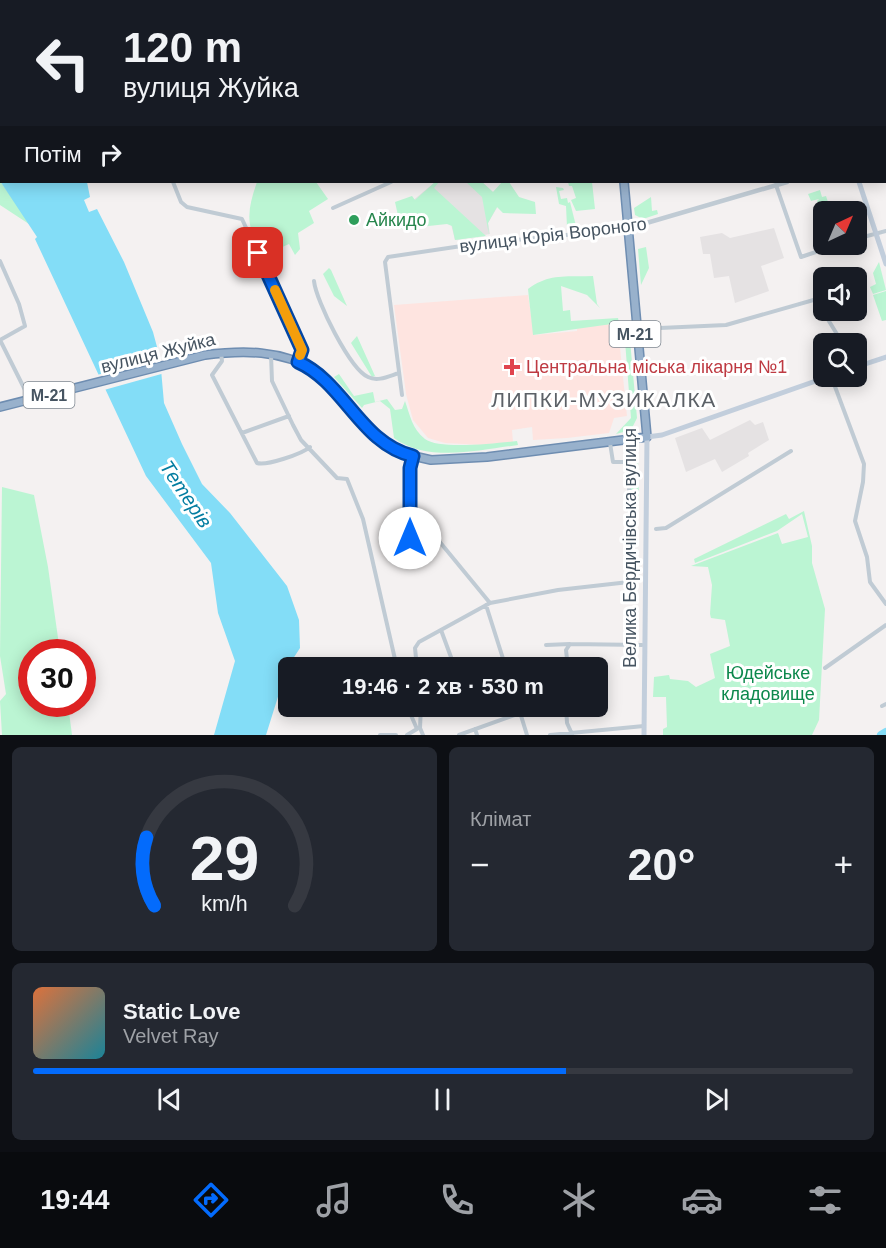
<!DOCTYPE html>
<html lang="uk">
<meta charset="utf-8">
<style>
body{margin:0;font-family:Helvetica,sans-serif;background:#242831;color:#f1f3f6;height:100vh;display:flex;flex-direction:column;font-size:22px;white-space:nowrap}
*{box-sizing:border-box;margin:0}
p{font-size:20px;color:#9ea1a6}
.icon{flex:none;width:33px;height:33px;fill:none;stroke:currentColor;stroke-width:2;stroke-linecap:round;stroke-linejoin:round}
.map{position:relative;height:735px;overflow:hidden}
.details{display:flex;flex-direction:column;gap:12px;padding:12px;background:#0d0f14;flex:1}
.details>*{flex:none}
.banner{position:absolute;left:0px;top:0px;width:886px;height:183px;box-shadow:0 3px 15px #0003;background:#171b24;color:#f1f3f6;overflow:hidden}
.needle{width:39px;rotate:44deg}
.buttons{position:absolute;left:813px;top:201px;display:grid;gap:12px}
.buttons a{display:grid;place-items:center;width:54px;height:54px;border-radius:9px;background:#171b24;box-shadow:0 3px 15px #0003;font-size:30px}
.speed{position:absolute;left:18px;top:639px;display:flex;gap:12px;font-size:30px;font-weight:700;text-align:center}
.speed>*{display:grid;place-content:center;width:78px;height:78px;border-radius:50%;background:#171b24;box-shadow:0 3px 15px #0003;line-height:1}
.speed .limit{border:9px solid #d22;background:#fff;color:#111}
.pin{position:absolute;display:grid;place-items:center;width:51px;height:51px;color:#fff;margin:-26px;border-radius:12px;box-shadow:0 3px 9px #0006}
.me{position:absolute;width:66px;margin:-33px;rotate:0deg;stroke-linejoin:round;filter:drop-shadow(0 0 4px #0008)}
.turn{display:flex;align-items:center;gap:21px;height:126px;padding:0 24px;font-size:27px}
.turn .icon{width:78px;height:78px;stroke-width:2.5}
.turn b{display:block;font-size:42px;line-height:51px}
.then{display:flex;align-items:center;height:57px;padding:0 24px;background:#0003;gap:12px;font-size:22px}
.big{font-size:45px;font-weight:800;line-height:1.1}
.details .card{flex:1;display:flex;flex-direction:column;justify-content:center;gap:9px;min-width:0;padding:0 21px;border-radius:9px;background:#242831}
.details .dial{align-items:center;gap:0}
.dial svg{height:156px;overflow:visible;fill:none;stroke:#363941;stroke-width:7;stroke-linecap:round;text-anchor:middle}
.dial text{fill:#f1f3f6;stroke:none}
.song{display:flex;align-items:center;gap:18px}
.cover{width:72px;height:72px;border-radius:9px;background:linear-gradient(135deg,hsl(20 70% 55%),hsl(190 70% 35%))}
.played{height:6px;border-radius:3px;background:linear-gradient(90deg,#036bfc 65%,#363941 65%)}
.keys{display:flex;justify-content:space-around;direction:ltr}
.heat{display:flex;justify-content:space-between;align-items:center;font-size:33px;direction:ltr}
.details .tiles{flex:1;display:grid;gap:12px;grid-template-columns:1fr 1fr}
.card:last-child{grid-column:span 2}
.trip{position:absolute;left:278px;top:657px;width:330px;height:60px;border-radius:9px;background:#171b24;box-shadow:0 3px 15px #0003;font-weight:800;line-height:60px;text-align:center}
.tabs{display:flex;height:96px;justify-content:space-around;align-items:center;background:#090b0e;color:#9ea1a6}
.tabs .icon{width:42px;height:42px}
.tabs .current{color:#036bfc}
.tabs b{font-size:27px;color:#f1f3f6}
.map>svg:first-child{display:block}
</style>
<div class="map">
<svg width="886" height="735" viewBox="0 0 886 735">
<rect width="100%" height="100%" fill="#f4f1f1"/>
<path fill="#e5e2e3" d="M435,182h47l11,10 11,-10 -6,24 -10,17 2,11 -35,6 -5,-20 -46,-12z
M774,228l10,30 -23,8 8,25 -34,12 -6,-27 -15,2 -4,-24h-7l-3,-17 22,-4 8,5z
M750,420l5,5 8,-3 6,18 -21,13 1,3 -27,16 -7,-13 -29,13 -11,-34 27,-10 8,12z"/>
<path fill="#fee4e0" d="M528,295l6,40 43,-4v-3l38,-6 3,6 9,88 -13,2 -5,15 -42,5 -34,2 -1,-13 -20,3 1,12 -31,3 -37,-2 -17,-5 -15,-18 -7,-26 -12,-89z"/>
<path fill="#bbf5d3" d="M0,181l32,45 -32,-21z
M257,182h59l12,17 -19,12 5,12 -16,10 2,16 -5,6 -6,-11 -11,5 -4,-5 -17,-2c-13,-20 -7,-40 0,-60z
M435,182h4l-5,6 52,48 -31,4 -3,-14 -5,-2 -46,5 -6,-27 17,-6 3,4z
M466,182h16l11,10 9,-10h7l10,15 16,5 1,12 -33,-1 -6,-6 -9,16 1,12 -7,-38z
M568,182h24l3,27 -19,2 -5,-11 5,-2 -4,-12h-3z
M556,187l7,1 1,2 -5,1 2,8 6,-1 1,5 2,-1 6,24 -9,1 -1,-21 -7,-2z
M820,190l2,7 4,-1 5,15 -7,1 -1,10 -6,-21 2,-2 -8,2 -3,-7z
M651,197l1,14 5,-1 1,4 -15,5 -8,-4 -1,-7z
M646,247l3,21 -8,17 -3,-36z
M879,262l7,28 -13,4 -3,-7 6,-3 -3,-11z
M329,268l2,2 16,36 -13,-10 -11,-22z
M593,276l4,28 3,4 -13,-13 -26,-9 2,25 7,-1 1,11 47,-3 1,5 -86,12 -5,-46c21,-16 39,-12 65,-13z
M886,291v29l-4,1 -9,-26z
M624,328l5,1 8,89 -6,12 -15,4 15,-16z
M357,336l18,40 -3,1 -21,-34z
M339,374l15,22 19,-4 2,10 12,-3 8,11 7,-1 3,-8c5,14 7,28 20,38 14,11 71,4 92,2l1,4c-39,5 -90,18 -124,-7l-4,-29 -10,-8 -16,4 -2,3 -28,-31z
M638,459l1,43h-8l-1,-33z
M2,487l32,8 14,72 12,85h-28v52h36l4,31h-70l-2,-34 6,-7 -6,-38z
M804,511l8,35v17l13,46 -6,111 -7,15h-149v-6l4,-2 -1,-30h-13l1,-20 15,-2 1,4 18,2 8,6 19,-9 -5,-24 20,-8 -5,-26 -14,-2 -1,-4 2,-29 -4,-18 -17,-1 87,-33 4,11 26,-7 -6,-23 -25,17 -82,32 -1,-4 92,-45 3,5z"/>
<path fill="#83ddf7" d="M0,0l47,1 -45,1v180h85l3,15 -6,3 5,12 8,-3 27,53 29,70 7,26 4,45 18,41 20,40 28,29 57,73 12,34 1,28 -13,20 -21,67h-52l21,-74 -17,-48 -7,-50 -65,-87 -111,-237 2,-2 -37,-56z"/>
<path fill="#f4f1f1" d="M163,357l2,16 -61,17 -7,-15z"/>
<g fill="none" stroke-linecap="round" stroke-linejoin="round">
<path stroke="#83ddf7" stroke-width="8" d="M881,735l5,-3"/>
<defs>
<path id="trunk" d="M605,0v2
M0,407l205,-52c39,-5 75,-5 110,15l64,68 30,17 22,5 56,-3 160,-20 -23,-255"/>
</defs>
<use href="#trunk" stroke="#6e8db1" stroke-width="10"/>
<path stroke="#c0cbd4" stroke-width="4" d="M337,0l1,2
M701,2l5,-2
M885,68h1
M173,182l8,20 6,5 55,12 60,130 -4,13
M776,185l25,72 39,-13
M333,208l58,-26
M856,239l30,-8
M0,261l19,43 6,22 -25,14 30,60
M314,281c2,20 36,88 54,96 10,5 21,-1 31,-4
M816,300l27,44
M638,329l88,-4 98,-28
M221,353l1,8 -10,14 45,88c9,3 45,-9 53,-16
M271,355l1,26 21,44 8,15 36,38 10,1 16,40 34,149
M831,376l33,88 -1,18 -8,39 12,36 3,25 16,22
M402,395l-17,-133 3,-5 87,-13 151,-15
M242,433l47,-17
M413,456l-3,12v70l13,-4 16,7 51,62
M656,529l10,-1 125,-77
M486,605l20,63
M441,630l14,38
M546,645l24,-1
M417,668l-2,-20 4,-6 71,-39 68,-13 71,-8v-120h-16l-3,-19
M568,668l-2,-18 4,-6 72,1
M825,668l61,-43
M407,706l10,23
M518,706l9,29
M566,706l1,17 5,11
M882,706l4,-2
M420,728l1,-22
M420,728l3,7
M475,729l2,6
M380,735h16
M407,735l10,-6
M459,735l61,-22
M550,735l94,-9"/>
<path stroke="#c0cbd4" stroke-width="4.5" d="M802,0l1,2
M626,229l161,-47"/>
<path stroke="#c2cedc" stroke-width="5" d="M885,150h1
M859,182l27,82
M856,367l30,-10
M644,735l3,-298 15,-2 168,-59"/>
<use href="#trunk" stroke="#98b1cc" stroke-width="7"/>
</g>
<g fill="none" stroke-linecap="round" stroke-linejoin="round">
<defs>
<path id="route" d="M258,253l44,97 -4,12c46,20 63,82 115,94l-3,12v70"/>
</defs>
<use href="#route" stroke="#0246a4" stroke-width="15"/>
<use href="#route" stroke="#036bfc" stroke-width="10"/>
<path stroke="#f59e0b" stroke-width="10" d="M275,290l27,60 -2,5"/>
</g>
<circle fill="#2e9e5b" stroke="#fff" stroke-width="2" cx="354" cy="220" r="6"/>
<path fill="#e0444e" stroke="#fff" stroke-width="2" d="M509 358h6v6h6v6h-6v6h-6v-6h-6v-6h6z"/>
<g text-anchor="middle" stroke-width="6" stroke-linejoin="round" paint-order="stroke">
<g fill="#fff" stroke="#7e8790" stroke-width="1.5">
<rect x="609.5" y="321" width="51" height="26" rx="4.5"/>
<rect x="23.5" y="382" width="51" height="26" rx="4.5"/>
</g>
<g font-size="16" font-weight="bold" fill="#465461">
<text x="635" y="340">М-21</text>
<text x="49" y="401">М-21</text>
</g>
<g font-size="18" fill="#27864d" stroke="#fff" text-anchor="start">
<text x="366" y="226">Айкидо</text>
</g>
<g font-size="18" fill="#465461" stroke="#fff">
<text transform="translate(553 235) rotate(-7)" y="6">вулиця Юрія Вороного</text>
<text transform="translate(158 353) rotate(-14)" y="6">вулиця Жуйка</text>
<text transform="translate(630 548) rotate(-90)" y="6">Велика Бердичівська вулиця</text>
</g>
<g font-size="18" fill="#be3a42" stroke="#fff" text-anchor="start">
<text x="526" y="373">Центральна міська лікарня №1</text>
</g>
<g font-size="18" fill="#0c884c" stroke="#fff">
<text x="768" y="679">Юдейське<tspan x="768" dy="21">кладовище</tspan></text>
</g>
<g font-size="20" font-style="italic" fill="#037da1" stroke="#fff">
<text transform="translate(186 494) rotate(56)" y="7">Тетерів</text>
</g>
<g font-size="21" letter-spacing="1.5" fill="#5c6167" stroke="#fff">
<text x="604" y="407">ЛИПКИ-МУЗИКАЛКА</text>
</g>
</g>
</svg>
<div class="buttons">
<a><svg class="needle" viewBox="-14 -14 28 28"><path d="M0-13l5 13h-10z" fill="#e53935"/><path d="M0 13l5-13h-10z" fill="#9ea1a6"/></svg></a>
<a><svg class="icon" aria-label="sound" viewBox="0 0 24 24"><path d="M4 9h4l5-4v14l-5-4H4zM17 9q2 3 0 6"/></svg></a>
<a><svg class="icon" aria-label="search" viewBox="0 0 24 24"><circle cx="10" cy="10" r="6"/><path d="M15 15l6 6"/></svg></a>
</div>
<div class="speed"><div class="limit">30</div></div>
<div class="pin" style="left:258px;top:253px;background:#d93025"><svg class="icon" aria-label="arrive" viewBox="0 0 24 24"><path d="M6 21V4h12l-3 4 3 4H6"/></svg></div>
<svg class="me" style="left:410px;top:538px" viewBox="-20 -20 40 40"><circle r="19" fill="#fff"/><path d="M0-13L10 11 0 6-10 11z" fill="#036bfc"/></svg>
<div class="trip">19:46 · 2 хв · 530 m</div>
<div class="banner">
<div class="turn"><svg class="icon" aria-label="left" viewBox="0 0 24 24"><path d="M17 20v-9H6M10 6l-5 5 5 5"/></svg><div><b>120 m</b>вулиця Жуйка</div></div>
<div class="then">Потім<svg class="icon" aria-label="right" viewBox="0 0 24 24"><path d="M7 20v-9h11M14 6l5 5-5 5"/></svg></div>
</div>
</div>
<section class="details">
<div class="tiles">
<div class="card dial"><svg viewBox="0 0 100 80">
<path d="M14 69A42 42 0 1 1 86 69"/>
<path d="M14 69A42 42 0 0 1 10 34" stroke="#036bfc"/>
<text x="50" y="56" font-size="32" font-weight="700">29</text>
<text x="50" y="72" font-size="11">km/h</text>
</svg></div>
<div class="card"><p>Клімат</p>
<div class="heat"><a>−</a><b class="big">20°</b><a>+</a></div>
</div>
<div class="card">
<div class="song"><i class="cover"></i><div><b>Static Love</b><p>Velvet Ray</p></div></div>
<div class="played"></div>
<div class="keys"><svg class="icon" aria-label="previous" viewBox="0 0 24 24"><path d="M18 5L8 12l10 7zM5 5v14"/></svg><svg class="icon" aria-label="pause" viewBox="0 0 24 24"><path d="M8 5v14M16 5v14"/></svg><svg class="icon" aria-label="next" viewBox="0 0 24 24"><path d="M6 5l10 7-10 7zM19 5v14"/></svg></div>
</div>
</div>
</section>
<nav class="tabs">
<b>19:44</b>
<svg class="icon current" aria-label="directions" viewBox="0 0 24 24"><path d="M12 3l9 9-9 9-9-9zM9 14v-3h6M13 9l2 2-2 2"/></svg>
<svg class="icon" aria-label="music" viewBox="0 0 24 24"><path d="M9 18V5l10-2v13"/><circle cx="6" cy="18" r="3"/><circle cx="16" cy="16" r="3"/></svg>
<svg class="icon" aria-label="phone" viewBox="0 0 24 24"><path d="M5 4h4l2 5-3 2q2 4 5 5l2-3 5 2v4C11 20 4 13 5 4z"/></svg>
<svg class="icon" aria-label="climate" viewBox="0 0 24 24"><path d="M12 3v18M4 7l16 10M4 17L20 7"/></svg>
<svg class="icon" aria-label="car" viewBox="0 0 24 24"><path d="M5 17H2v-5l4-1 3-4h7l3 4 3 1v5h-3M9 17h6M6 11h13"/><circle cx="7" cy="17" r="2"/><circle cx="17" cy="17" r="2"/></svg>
<svg class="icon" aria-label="filters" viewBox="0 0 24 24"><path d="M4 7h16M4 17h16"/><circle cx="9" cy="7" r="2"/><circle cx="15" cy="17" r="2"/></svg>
</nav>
